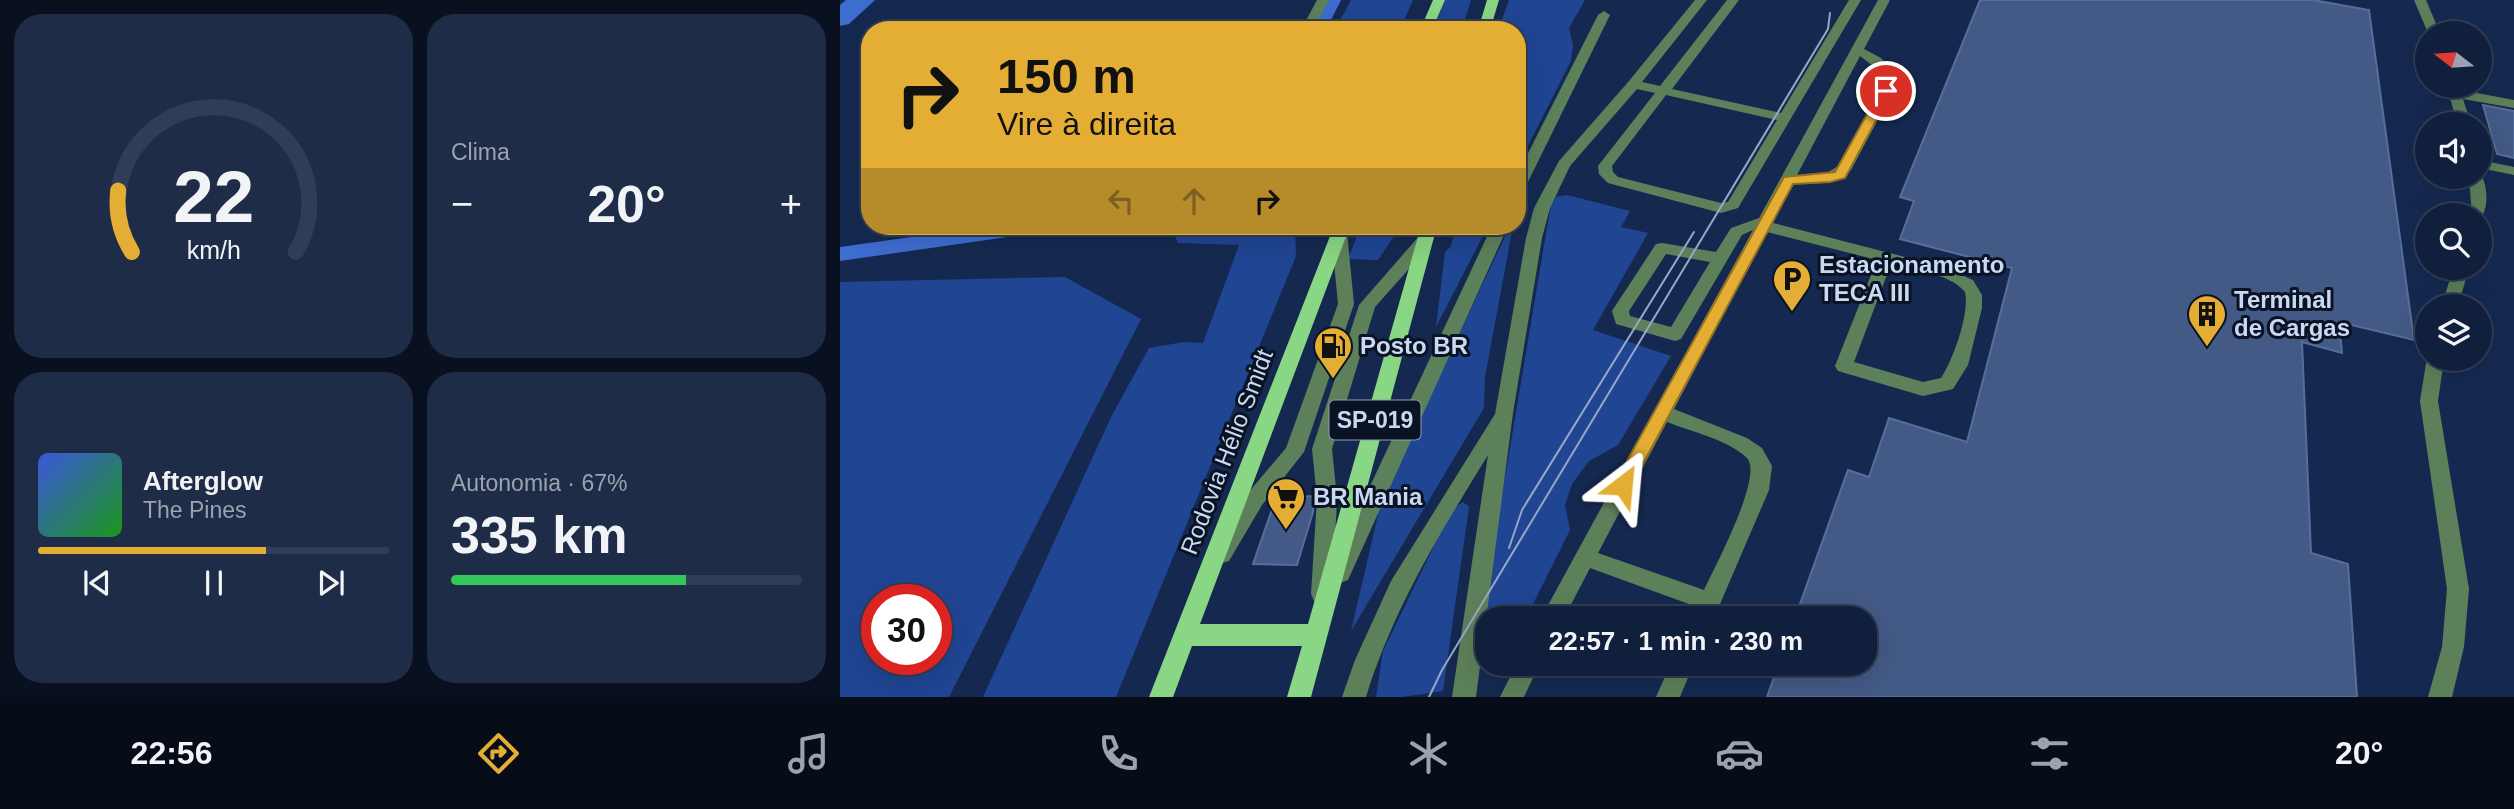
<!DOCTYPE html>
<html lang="pt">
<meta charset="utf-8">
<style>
body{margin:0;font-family:Arial,sans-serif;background:#1e2c47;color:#f1f3f6;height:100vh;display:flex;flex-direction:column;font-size:26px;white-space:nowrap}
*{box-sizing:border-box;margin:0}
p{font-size:23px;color:#9ca2af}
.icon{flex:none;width:38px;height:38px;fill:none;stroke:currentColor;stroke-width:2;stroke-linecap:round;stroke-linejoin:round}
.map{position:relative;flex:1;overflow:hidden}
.panel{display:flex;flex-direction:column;gap:14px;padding:14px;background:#091121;width:840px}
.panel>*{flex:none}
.banner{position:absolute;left:21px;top:21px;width:665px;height:214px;border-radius:28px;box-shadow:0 7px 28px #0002,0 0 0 2px #303d56;background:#e4ae35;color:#111;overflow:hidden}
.needle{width:46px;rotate:287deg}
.controls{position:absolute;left:1575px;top:21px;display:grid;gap:14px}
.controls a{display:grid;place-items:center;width:77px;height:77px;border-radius:50%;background:#101f3c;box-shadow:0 7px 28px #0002,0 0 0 2px #303d56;font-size:35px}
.speed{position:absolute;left:21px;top:584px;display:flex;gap:14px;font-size:35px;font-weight:700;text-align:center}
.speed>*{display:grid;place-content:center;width:91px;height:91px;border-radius:50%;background:#101f3c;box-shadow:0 7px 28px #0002,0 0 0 2px #303d56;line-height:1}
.speed .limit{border:10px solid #d22;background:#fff;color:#111}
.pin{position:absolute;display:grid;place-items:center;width:60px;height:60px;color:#fff;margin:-30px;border:4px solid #fff;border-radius:50%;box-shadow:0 2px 7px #0007}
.me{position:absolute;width:77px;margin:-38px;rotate:29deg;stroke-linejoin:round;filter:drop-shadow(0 0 5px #0008)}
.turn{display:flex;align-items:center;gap:24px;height:147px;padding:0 21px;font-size:32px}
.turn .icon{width:91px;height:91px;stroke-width:2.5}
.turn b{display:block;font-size:49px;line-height:60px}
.lanes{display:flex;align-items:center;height:66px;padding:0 21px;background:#0003;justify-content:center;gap:35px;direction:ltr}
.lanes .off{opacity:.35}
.big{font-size:52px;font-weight:600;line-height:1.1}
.panel .widget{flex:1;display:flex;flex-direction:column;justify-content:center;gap:10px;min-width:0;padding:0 24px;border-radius:28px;background:#1e2c47}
.panel .dial{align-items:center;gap:0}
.dial svg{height:182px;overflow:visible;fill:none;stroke:#303d56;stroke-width:7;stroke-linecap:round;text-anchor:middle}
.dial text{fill:#f1f3f6;stroke:none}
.song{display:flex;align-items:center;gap:21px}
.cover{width:84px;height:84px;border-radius:10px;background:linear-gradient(135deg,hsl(230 70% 55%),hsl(120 70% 35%))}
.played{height:7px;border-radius:4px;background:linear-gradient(90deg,#e4ae35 65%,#303d56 65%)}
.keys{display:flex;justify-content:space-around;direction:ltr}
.heat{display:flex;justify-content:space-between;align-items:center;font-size:38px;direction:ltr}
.charge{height:10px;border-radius:5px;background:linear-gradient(90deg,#34c759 67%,#303d56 0)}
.panel .tiles{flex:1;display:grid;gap:14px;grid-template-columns:repeat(2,1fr)}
.trip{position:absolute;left:635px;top:606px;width:402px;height:70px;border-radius:28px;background:#101f3c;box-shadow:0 7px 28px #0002,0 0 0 2px #303d56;font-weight:600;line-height:70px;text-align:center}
.dock{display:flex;height:112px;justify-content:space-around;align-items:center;background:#060c18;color:#9ca2af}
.dock .icon{width:49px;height:49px}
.dock .current{color:#e4ae35}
.dock b{font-size:32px;color:#f1f3f6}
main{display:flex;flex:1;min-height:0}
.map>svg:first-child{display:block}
</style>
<main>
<section class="panel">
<div class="tiles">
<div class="widget dial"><svg viewBox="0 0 100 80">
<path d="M14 69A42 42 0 1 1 86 69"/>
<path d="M14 69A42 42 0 0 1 8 42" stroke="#e4ae35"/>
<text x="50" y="56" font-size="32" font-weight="700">22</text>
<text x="50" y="72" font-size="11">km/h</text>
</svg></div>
<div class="widget"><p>Clima</p>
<div class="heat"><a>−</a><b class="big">20°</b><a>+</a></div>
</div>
<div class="widget">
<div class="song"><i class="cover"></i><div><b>Afterglow</b><p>The Pines</p></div></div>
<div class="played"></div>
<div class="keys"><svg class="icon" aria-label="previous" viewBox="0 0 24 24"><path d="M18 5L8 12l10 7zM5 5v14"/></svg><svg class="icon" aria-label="pause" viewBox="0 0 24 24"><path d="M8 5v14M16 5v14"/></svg><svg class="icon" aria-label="next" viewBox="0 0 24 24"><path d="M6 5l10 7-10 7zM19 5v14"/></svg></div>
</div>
<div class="widget"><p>Autonomia · 67%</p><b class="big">335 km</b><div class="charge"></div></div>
</div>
</section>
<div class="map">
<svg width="1674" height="697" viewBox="0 0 1674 697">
<rect width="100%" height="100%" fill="#152950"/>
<path fill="#204593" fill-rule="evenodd" d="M511,0h62l-13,30h-65z
M605,0h26l-9,30h-29z
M669,0h76l-16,28 4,17 -2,16 -54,106v-137h-19z
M727,195l63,16 -9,16 27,6 -55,97 78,26 -53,89 -29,16 -17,23 -7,21 5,25 -44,88h-38v45h14l-3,8h-16l-9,-9 77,-458 5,-7z
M331,226l124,1 1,29 -180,441h-133l129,-282 37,-67 35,-6 19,1 36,-98 -61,-2z
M521,226h40l-23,34 -30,-1z
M616,226h32l-52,101 9,-75 6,-6z
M670,226h3l-28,151 -1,31 -133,223 31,-133z
M225,277l76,42 -192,378h-109v-415zM37,600h59v60h-59z
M623,502l6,5 -26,184 -41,6h-26l7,-46 69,-142z"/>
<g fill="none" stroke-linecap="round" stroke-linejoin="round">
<path fill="#3e6dd0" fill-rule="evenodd" d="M485,0h16l-15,30h-16z
M150,226h55l-3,5 -7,2 -195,28v-14z"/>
<path fill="#3e6dd0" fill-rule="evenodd" d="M6,0h29l-26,24 -9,2v-21z"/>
</g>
<path fill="#435a86" stroke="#576e9b" stroke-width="2" d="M1140,0h333l56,10 45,330 -75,-18 3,31 -40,-11 9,211 37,11 9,133h-590l12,-34h87v-45h-71l53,-148 21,7 20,-59 78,24 45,-174 -112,-29 14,-38 -14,-4z
M1643,105l31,6v47l-17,-4z
M474,496l-1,16 -16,53 -44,-1 23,-66z"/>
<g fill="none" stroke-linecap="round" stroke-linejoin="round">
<path fill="#5c8059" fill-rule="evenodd" d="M477,0h12l-16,30h-12z
M855,0h12l-65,82 18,4 67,-86h12l-67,89 109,24 68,-113h12l-123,208 -17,5 -113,-30 -9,-9 -1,-8 57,-73 -18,-4 -67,77 -20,42 -8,30 -29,175 -37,284h-24l36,-242c-48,78 -95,154 -122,242h-24l13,-37 36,-79 104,-167 31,-176 8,-30 25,-47 70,-80zM826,95l111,25 -49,82 -7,1 -103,-26 -5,-5 -1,-6z
M1038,0h12l-26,49 17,9 9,11 3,22 -42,79c-16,15 -38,14 -59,14l-19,39 167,43 33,14 9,15v13l-14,57 -15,24 -30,7 -85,-25 -3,-5 42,-106 -110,-28 -93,177 73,29 15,10 10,18 -3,24 -55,128h-22l5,-11 -107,-39 -26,50h-23l212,-388 -11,5 -61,104 -6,2 -59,-17 -4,-13 44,-67 6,-1 54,9 15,-24 28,-10zM1020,56l17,13 2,22 -39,74 -15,9 -28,1zM826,254l44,8 -39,65 -41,-11 -1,-5zM1051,264c23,6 58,9 74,28 5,21 -12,68 -24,86l-18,4 -69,-20zM827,422c25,10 60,17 80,36 17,18 -33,110 -43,132l-106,-37z
M1574,0h12l14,33h-12z
M764,11l6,4 -86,175 -7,5v-20l81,-160z
M1607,86h12l2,4 53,10v8l-51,-9 8,25h-14z
M1640,160l34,7v8l-34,-7z
M1640,173c8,11 9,36 0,46v-4h-12l3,-11 -2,-27h11z
M652,226h16l-160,354 -8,3 -7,-3 -3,21 -8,3 -8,-3 -3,-7 6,-96 -5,-49 47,-144 61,-70h12l2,4 -2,4 -57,64 -43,142 5,49 -3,65z
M499,227l8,5 7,72 -50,148 -42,53 -33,56 -7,2 -7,-2 -3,-7 36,-61 38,-45 52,-144 -7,-72z
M1613,268h16l-11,38h-16z
M1587,357l17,2 -6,42 31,188 -5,58 -12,50h-24l14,-50 5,-58 -27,-188z
M677,663h23l-16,34h-24z
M831,663h23l-14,34h-24z"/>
<path fill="#89d684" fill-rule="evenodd" d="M593,0h12l-13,30h-12z
M647,0h12l-9,30h-12z
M494,226h16l-150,398h108l113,-398h16l-126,471h-24l15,-51h-110l-19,51h-24z"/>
<path stroke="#97a7c4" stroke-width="2" d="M669,548l13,-38 172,-278
M589,697l13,-27 386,-641 2,-16"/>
</g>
<path fill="#e4ae35" stroke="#947122" stroke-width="2" d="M1046,87l6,4 -47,87 -15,4 -37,2 -164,306 -6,2 -6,-2 -3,-5 3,-6 167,-302 51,-5 45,-81z"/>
<defs>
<symbol id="parking-pin" viewBox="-11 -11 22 30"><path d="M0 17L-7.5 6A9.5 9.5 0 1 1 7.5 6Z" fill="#e4ae35" stroke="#0a1324"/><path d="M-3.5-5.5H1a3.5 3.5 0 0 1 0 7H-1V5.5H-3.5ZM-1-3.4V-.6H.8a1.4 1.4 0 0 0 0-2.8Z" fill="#111"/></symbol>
<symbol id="building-pin" viewBox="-11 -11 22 30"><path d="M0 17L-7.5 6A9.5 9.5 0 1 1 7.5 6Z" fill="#e4ae35" stroke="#0a1324"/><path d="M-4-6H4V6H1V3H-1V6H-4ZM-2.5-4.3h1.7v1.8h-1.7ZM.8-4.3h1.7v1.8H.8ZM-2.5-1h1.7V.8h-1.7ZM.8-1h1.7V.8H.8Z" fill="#111"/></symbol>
<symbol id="fuel-pin" viewBox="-11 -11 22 30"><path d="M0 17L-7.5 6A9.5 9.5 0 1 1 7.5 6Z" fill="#e4ae35" stroke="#0a1324"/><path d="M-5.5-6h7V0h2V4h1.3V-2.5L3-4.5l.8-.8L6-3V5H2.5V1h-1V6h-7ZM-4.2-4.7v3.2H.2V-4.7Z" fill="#111"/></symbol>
<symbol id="supermarket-pin" viewBox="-11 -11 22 30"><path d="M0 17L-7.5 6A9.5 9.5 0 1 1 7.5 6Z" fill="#e4ae35" stroke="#0a1324"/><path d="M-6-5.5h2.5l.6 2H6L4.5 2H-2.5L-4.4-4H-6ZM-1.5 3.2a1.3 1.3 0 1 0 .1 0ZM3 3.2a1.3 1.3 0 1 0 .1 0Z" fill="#111"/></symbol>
</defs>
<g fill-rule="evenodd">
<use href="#parking-pin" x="930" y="257" width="44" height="60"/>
<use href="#building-pin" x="1345" y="292" width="44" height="60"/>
<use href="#fuel-pin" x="471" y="324" width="44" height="60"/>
<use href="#supermarket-pin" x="424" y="475" width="44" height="60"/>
</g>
<g text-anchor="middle" stroke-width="6" stroke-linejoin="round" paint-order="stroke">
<rect fill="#0a1324" stroke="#909db4" stroke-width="2" x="489.5" y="400.5" width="91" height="39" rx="5"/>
<g font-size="23" font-weight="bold" fill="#cad8f1">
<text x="535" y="428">SP-019</text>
</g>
<g font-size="24" font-weight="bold" fill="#cad8f1" stroke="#0a1324" text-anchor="start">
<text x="979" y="273">Estacionamento<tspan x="979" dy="28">TECA III</tspan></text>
<text x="1394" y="308">Terminal<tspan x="1394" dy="28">de Cargas</tspan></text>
<text x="520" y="354">Posto BR</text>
<text x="473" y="505">BR Mania</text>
</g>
<g font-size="24" fill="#cad8f1" stroke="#0a1324">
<text transform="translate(387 452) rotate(-69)" y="8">Rodovia Hélio Smidt</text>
</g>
</g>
</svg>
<div class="controls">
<a><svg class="needle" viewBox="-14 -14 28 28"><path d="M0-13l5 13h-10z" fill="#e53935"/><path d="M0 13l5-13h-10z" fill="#9ca2af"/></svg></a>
<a><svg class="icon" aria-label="sound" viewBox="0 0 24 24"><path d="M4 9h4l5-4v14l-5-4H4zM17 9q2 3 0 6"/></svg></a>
<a><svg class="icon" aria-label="search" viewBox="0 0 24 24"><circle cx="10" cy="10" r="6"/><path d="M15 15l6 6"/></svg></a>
<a><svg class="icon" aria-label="layers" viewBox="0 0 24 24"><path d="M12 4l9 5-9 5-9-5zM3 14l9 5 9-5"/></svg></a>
</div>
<div class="speed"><div class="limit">30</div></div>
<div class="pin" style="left:1046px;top:91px;background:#d93025"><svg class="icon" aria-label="arrive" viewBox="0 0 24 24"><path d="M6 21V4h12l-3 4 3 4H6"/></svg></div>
<svg class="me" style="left:783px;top:485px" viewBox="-20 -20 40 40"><path d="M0-17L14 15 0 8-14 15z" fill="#e4ae35" stroke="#fff" stroke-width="4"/></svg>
<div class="trip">22:57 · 1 min · 230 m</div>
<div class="banner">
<div class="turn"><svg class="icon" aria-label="right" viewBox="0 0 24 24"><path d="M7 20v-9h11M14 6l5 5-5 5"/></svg><div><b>150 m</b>Vire à direita</div></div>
<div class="lanes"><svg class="icon off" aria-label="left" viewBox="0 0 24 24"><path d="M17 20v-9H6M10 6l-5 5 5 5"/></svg><svg class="icon off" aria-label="ahead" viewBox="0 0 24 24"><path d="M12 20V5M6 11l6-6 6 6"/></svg><svg class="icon" aria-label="right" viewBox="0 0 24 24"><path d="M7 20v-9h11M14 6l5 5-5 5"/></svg></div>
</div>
</div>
</main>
<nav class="dock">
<b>22:56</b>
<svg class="icon current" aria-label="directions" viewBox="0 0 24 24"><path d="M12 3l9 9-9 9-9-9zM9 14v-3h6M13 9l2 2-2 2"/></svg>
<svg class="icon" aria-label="music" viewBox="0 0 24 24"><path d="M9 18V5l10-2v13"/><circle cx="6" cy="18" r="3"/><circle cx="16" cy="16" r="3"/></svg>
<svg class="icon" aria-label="phone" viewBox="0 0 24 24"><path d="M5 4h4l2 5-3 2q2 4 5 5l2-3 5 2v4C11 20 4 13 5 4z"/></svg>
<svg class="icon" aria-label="climate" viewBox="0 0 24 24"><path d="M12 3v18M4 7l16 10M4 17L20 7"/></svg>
<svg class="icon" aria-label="car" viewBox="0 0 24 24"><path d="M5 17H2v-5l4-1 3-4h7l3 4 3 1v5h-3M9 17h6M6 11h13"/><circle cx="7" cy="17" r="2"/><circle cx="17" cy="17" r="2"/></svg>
<svg class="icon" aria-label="filters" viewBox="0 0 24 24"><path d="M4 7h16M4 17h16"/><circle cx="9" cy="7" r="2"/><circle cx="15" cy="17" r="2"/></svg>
<b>20°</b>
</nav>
